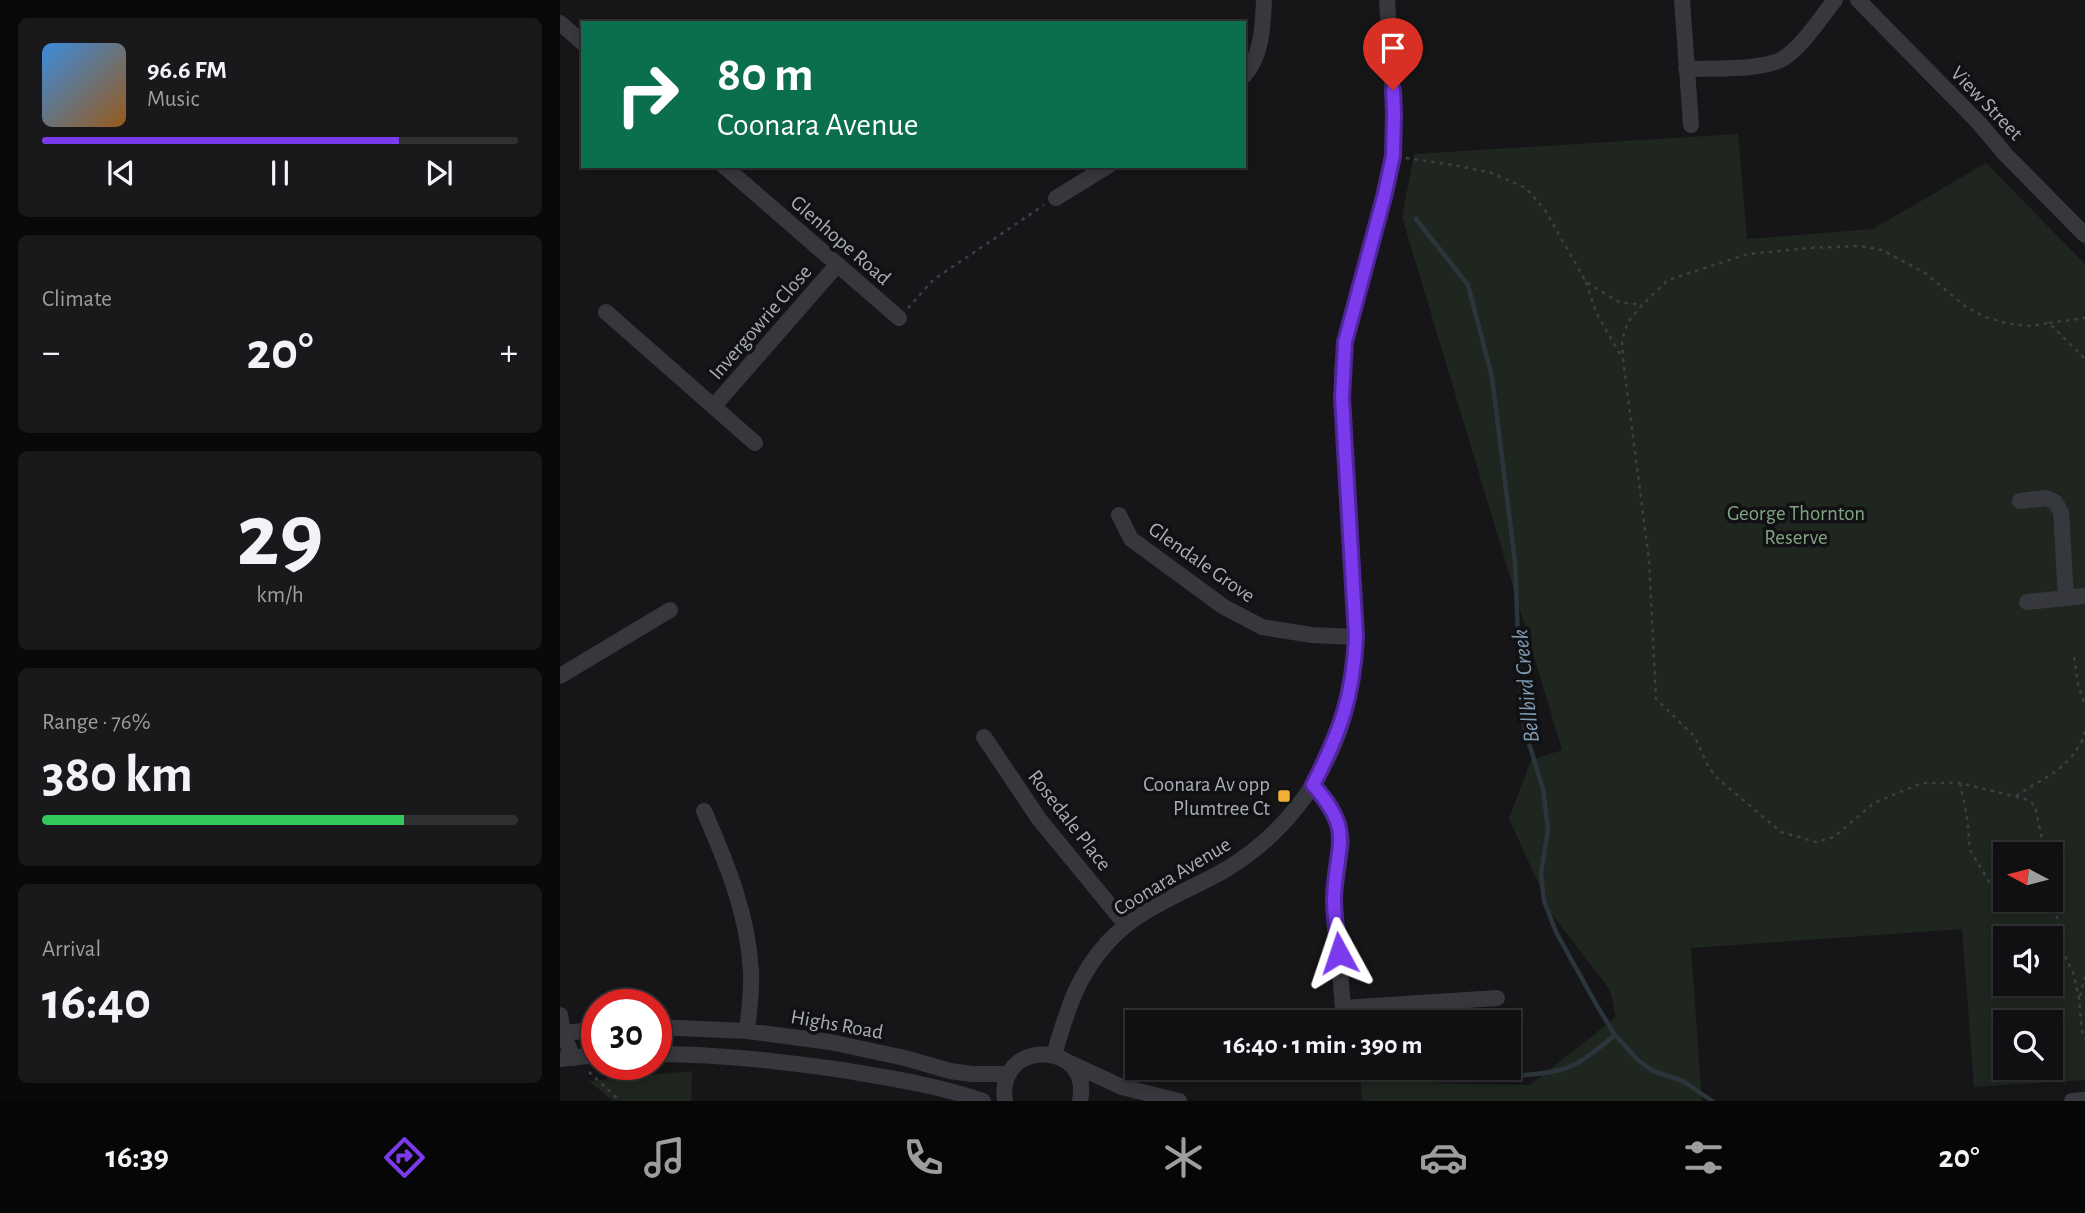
<!DOCTYPE html>
<meta charset="utf-8">
<style>
body{margin:0;font-family:"Alegreya Sans",sans-serif;background:#19191b;color:#f1f3f6;height:100vh;display:flex;flex-direction:column;font-size:26px;white-space:nowrap}
*{box-sizing:border-box;margin:0}
p{font-size:23px;color:#9c9d9f}
.icon{flex:none;width:38px;height:38px;fill:none;stroke:currentColor;stroke-width:2;stroke-linecap:round;stroke-linejoin:round}
.map{position:relative;flex:1;overflow:hidden}
.sheet{display:flex;flex-direction:column;gap:18px;padding:18px;background:#09090a;width:560px}
.sheet>*{flex:none}
.hud{position:absolute;left:21px;top:21px;width:665px;height:147px;border-radius:0px;box-shadow:0 4px 10px #0003,0 0 0 2px #303032;background:#0b6e4f;color:#fff;overflow:hidden}
.needle{width:46px;rotate:277deg}
.fabs{position:absolute;left:1433px;top:842px;display:grid;gap:14px}
.fabs a{display:grid;place-items:center;width:70px;height:70px;border-radius:0px;background:#101012;box-shadow:0 4px 10px #0003,0 0 0 2px #303032;font-size:35px}
.speed{position:absolute;left:21px;top:989px;display:flex;gap:14px;font-size:35px;font-weight:700;text-align:center}
.speed>*{display:grid;place-content:center;width:91px;height:91px;border-radius:50%;background:#101012;box-shadow:0 4px 10px #0003,0 0 0 2px #303032;line-height:1}
.speed .limit{border:10px solid #d22;background:#fff;color:#111}
.pin{position:absolute;display:grid;place-items:center;width:60px;height:60px;color:#fff;margin:-72px -30px;border-radius:50% 50% 50% 0;rotate:-45deg;box-shadow:0 0 7px #0007}
.pin .icon{rotate:45deg}
.me{position:absolute;width:77px;margin:-38px;rotate:355deg;stroke-linejoin:round;filter:drop-shadow(0 0 5px #0008)}
.turn{display:flex;align-items:center;gap:24px;height:147px;padding:0 21px;font-size:32px}
.turn .icon{width:91px;height:91px;stroke-width:2.5}
.turn b{display:block;font-size:49px;line-height:60px}
.big{font-size:52px;font-weight:700;line-height:1.1}
.sheet .card{flex:1;display:flex;flex-direction:column;justify-content:center;gap:10px;min-width:0;padding:0 24px;border-radius:10px;background:#19191b}
.sheet .dial{align-items:center;gap:0}
.dial b{font-size:91px;line-height:1}
.song{display:flex;align-items:center;gap:21px}
.cover{width:84px;height:84px;border-radius:10px;background:linear-gradient(135deg,hsl(210 70% 55%),hsl(30 70% 35%))}
.played{height:7px;border-radius:4px;background:linear-gradient(90deg,#7c3aed 75%,#303032 75%)}
.keys{display:flex;justify-content:space-around;direction:ltr}
.heat{display:flex;justify-content:space-between;align-items:center;font-size:38px;direction:ltr}
.charge{height:10px;border-radius:5px;background:linear-gradient(90deg,#34c759 76%,#303032 0)}
.trip{position:absolute;left:565px;top:1010px;width:396px;height:70px;border-radius:0px;background:#101012;box-shadow:0 4px 10px #0003,0 0 0 2px #303032;font-weight:700;line-height:70px;text-align:center}
.tab-bar{display:flex;height:112px;justify-content:space-around;align-items:center;background:#060607;color:#9c9d9f}
.tab-bar .icon{width:49px;height:49px}
.tab-bar .selected{color:#7c3aed}
.tab-bar b{font-size:32px;color:#f1f3f6}
main{display:flex;flex:1;min-height:0}
.map>svg:first-child{display:block}
</style>
<main>
<section class="sheet">
<div class="card">
<div class="song"><i class="cover"></i><div><b>96.6 FM</b><p>Music</p></div></div>
<div class="played"></div>
<div class="keys"><svg class="icon" aria-label="previous" viewBox="0 0 24 24"><path d="M18 5L8 12l10 7zM5 5v14"/></svg><svg class="icon" aria-label="pause" viewBox="0 0 24 24"><path d="M8 5v14M16 5v14"/></svg><svg class="icon" aria-label="next" viewBox="0 0 24 24"><path d="M6 5l10 7-10 7zM19 5v14"/></svg></div>
</div>
<div class="card"><p>Climate</p>
<div class="heat"><a>−</a><b class="big">20°</b><a>+</a></div>
</div>
<div class="card dial"><b>29</b><p>km/h</p></div>
<div class="card"><p>Range · 76%</p><b class="big">380 km</b><div class="charge"></div></div>
<div class="card"><p>Arrival</p><b class="big">16:40</b></div>
</section>
<div class="map">
<svg width="1525" height="1101" viewBox="0 0 1525 1101">
<rect width="100%" height="100%" fill="#161618"/>
<path fill="#1e261f" fill-rule="evenodd" d="M1178,134l9,105 126,-10 113,-66 99,101v816l-111,7 -12,-158 -271,19 11,153h-340l-2,-33h34l42,15 94,2 86,-68 -6,-27 -62,-81 -8,-22 -31,-68 22,-59 31,-10 -160,-533 12,-63zM1446,854h45v46h-45zM1446,938h45v46h-45zM1446,1022h45v46h-45z
M132,1071l-1,30h-78l-24,-20z"/>
<g fill="none" stroke-linecap="round" stroke-linejoin="round">
<path stroke="#2c353c" stroke-width="4.5" d="M856,219l52,66 24,92 23,185 4,102 6,66 18,59 5,40 -7,45 3,27 12,31 40,72 19,31 23,25 15,11 30,10 29,20
M842,1068c46,6 112,13 158,2 20,-5 39,-22 55,-35"/>
<path stroke="#3d3f44" stroke-width="2.5" stroke-dasharray="3.5 5" stroke-linecap="butt" d="M846,158l48,7 38,8 34,15 19,22 41,72 33,20 23,3
M1026,282l10,30 26,46
M348,308l25,-28 111,-75
M1489,323l36,-5
M1514,657l4,27 7,22
M1525,731l-3,10 3,1
M1400,783l7,34 3,33 21,35 18,23 48,3
M1456,796c29,-20 47,-22 66,-55
M1485,854l-10,-48 -6,-6 -69,-17h-38l-48,20 -40,34 -18,5 -35,-10 -64,-54 -9,-12 -13,-29 -39,-38 -7,-139 -26,-201 -1,-19 6,-18 14,-17 26,-25 80,-26 62,-6 50,-2 22,4 43,23 41,34 19,10 25,7 21,2 18,-3 36,36
M1491,882l6,29v28l17,36 5,24 3,32 3,8
M1520,996l5,-19
M29,1072l31,29"/>
<path stroke="#37383d" stroke-width="16" d="M1122,0l9,125
M1298,0l121,123 26,31 80,81
M0,23l23,20
M1126,69c25,-1 78,2 98,-11 19,-12 37,-41 51,-58
M684,76c18,-20 19,-51 20,-76
M164,166l175,152
M496,198l52,-32
M46,312l149,131
M154,406l123,-141
M1460,501l26,-3 9,4 6,10 5,86 -39,4
M559,515l12,24 93,68 38,20 50,8 44,2
M1506,598l19,-2
M0,676l110,-66
M424,737l55,82 87,106
M753,785l15,17 11,23 3,16 -8,58 9,109 -1,14
M144,811c23,53 44,103 47,161 1,19 -2,40 -4,59
M783,1008l154,-10
M0,1015l3,18 10,25
M96,1027l91,4 83,11 75,16 45,13 22,3h37
M0,1033l37,-3
M96,1054c63,0 124,7 186,16 48,8 95,15 141,31
M494,1055c13,-44 22,-78 54,-113 32,-35 77,-49 117,-72 56,-33 99,-88 118,-150 16,-53 12,-104 9,-158 -4,-63 -10,-126 -10,-190l3,-30 39,-145 9,-41 1,-43 -7,-113
M0,1059l37,-4
M510,1063l52,24 57,14
M445,1101c-10,-63 88,-61 75,0
M1512,1101l13,-1"/>
</g>
<g fill="none" stroke-linecap="round" stroke-linejoin="round">
<defs>
<path id="route" d="M779,953c-2,-18 -5,-37 -5,-55 2,-54 21,-66 -21,-113 27,-53 40,-87 43,-148l-14,-239 3,-56 39,-145 9,-41 1,-43 -1,-23"/>
</defs>
<use href="#route" stroke="#51269a" stroke-width="18"/>
<use href="#route" stroke="#7c3aed" stroke-width="12"/>
</g>
<rect fill="#f2b134" stroke="#111113" stroke-width="2.5" x="717" y="789" width="14" height="14" rx="3.5"/>
<g text-anchor="middle" stroke-width="7" stroke-linejoin="round" paint-order="stroke">
<g font-size="21" fill="#a8adb8" stroke="#111113">
<text transform="translate(1427 103) rotate(46)" y="7">View Street</text>
<text transform="translate(281 240) rotate(41)" y="7">Glenhope Road</text>
<text transform="translate(200 322) rotate(-49)" y="7">Invergowrie Close</text>
<text transform="translate(642 562) rotate(35)" y="7">Glendale Grove</text>
<text transform="translate(510 820) rotate(52)" y="7">Rosedale Place</text>
<text transform="translate(612 876) rotate(-31)" y="7">Coonara Avenue</text>
<text transform="translate(277 1024) rotate(10)" y="7">Highs Road</text>
</g>
<g font-size="21" fill="#7fa381" stroke="#111113">
<text x="1236" y="520">George Thornton<tspan x="1236" dy="24">Reserve</tspan></text>
</g>
<g font-size="21" fill="#a8adb8" stroke="#111113" text-anchor="end">
<text x="710" y="791">Coonara Av opp<tspan x="710" dy="24">Plumtree Ct</tspan></text>
</g>
<g font-size="23" font-style="italic" fill="#7f9bb3" stroke="#111113">
<text transform="translate(965 686) rotate(-96)" y="8">Bellbird Creek</text>
</g>
</g>
</svg>
<div class="fabs">
<a><svg class="needle" viewBox="-14 -14 28 28"><path d="M0-13l5 13h-10z" fill="#e53935"/><path d="M0 13l5-13h-10z" fill="#9c9d9f"/></svg></a>
<a><svg class="icon" aria-label="sound" viewBox="0 0 24 24"><path d="M4 9h4l5-4v14l-5-4H4zM17 9q2 3 0 6"/></svg></a>
<a><svg class="icon" aria-label="search" viewBox="0 0 24 24"><circle cx="10" cy="10" r="6"/><path d="M15 15l6 6"/></svg></a>
</div>
<div class="speed"><div class="limit">30</div></div>
<div class="pin" style="left:833px;top:90px;background:#d93025"><svg class="icon" aria-label="arrive" viewBox="0 0 24 24"><path d="M6 21V4h12l-3 4 3 4H6"/></svg></div>
<svg class="me" style="left:779px;top:953px" viewBox="-20 -20 40 40"><path d="M0-17L14 15 0 8-14 15z" fill="#7c3aed" stroke="#fff" stroke-width="4"/></svg>
<div class="trip">16:40 · 1 min · 390 m</div>
<div class="hud">
<div class="turn"><svg class="icon" aria-label="right" viewBox="0 0 24 24"><path d="M7 20v-9h11M14 6l5 5-5 5"/></svg><div><b>80 m</b>Coonara Avenue</div></div>
</div>
</div>
</main>
<nav class="tab-bar">
<b>16:39</b>
<svg class="icon selected" aria-label="directions" viewBox="0 0 24 24"><path d="M12 3l9 9-9 9-9-9zM9 14v-3h6M13 9l2 2-2 2"/></svg>
<svg class="icon" aria-label="music" viewBox="0 0 24 24"><path d="M9 18V5l10-2v13"/><circle cx="6" cy="18" r="3"/><circle cx="16" cy="16" r="3"/></svg>
<svg class="icon" aria-label="phone" viewBox="0 0 24 24"><path d="M5 4h4l2 5-3 2q2 4 5 5l2-3 5 2v4C11 20 4 13 5 4z"/></svg>
<svg class="icon" aria-label="climate" viewBox="0 0 24 24"><path d="M12 3v18M4 7l16 10M4 17L20 7"/></svg>
<svg class="icon" aria-label="car" viewBox="0 0 24 24"><path d="M5 17H2v-5l4-1 3-4h7l3 4 3 1v5h-3M9 17h6M6 11h13"/><circle cx="7" cy="17" r="2"/><circle cx="17" cy="17" r="2"/></svg>
<svg class="icon" aria-label="filters" viewBox="0 0 24 24"><path d="M4 7h16M4 17h16"/><circle cx="9" cy="7" r="2"/><circle cx="15" cy="17" r="2"/></svg>
<b>20°</b>
</nav>
